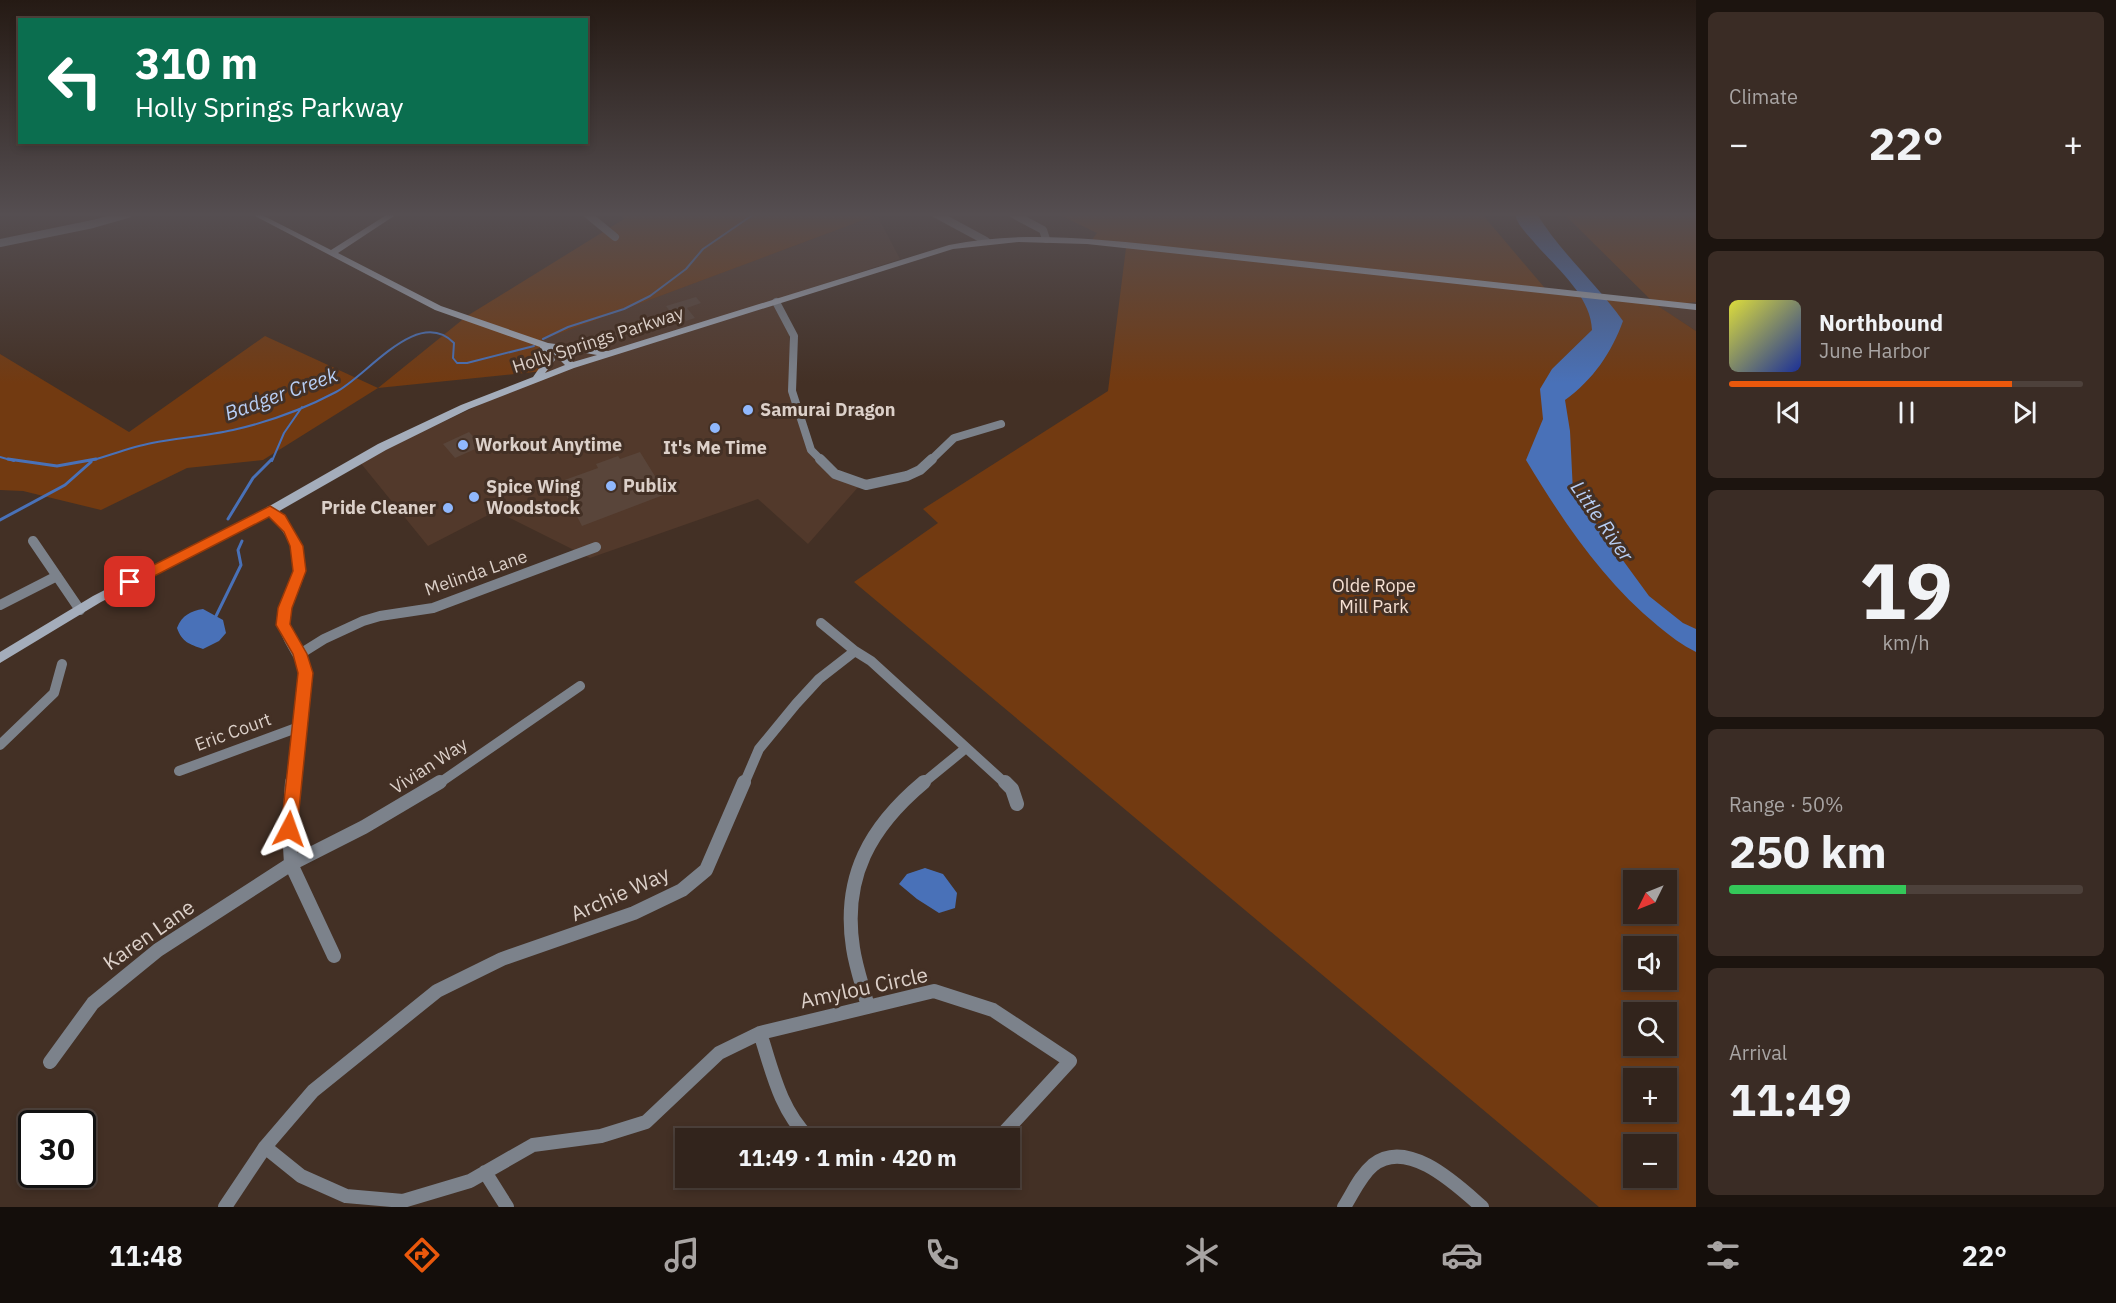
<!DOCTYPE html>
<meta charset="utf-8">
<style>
body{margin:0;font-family:"IBM Plex Sans",sans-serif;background:#3a2c25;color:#f1f3f6;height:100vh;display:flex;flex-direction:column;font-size:22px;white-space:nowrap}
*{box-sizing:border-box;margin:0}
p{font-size:20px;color:#a8a4a3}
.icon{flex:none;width:33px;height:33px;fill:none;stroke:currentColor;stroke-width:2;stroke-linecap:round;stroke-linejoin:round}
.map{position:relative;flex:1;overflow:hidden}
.details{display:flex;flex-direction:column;gap:12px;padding:12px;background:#1c140f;width:420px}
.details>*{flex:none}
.top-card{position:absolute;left:18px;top:18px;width:570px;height:126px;border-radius:0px;box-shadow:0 3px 9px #0003,0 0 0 2px #4d413b;background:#0b6e4f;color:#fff;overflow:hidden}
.needle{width:39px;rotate:227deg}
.buttons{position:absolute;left:1623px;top:870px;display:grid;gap:12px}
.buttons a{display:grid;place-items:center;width:54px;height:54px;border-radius:0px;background:#32241c;box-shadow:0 3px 9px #0003,0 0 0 2px #4d413b;font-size:30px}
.speed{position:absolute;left:18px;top:1110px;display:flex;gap:12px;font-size:30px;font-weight:700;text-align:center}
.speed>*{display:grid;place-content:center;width:78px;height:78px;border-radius:50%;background:#32241c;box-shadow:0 3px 9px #0003,0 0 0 2px #4d413b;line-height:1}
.speed .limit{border:3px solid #111;border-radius:9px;background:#fff;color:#111}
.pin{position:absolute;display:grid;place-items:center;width:51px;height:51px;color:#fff;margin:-26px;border-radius:12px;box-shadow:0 3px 9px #0006}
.me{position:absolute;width:66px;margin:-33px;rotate:4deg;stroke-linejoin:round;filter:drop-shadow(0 0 4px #0008)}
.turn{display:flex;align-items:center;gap:21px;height:126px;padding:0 18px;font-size:27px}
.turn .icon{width:78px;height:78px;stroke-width:2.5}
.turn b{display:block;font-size:42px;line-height:51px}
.big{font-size:45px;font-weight:700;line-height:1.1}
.details .card{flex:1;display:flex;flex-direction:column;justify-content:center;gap:9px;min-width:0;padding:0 21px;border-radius:9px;background:#3a2c25}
.details .dial{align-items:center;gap:0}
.dial b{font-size:78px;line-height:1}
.song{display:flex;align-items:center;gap:18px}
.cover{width:72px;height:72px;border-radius:9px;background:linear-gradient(135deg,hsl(60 70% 55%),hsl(230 70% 35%))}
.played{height:6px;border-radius:3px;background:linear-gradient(90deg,#ea580c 80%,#4d413b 80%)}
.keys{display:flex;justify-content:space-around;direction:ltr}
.heat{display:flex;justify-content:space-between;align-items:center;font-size:33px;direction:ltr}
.charge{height:9px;border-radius:4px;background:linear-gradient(90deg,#34c759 50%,#4d413b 0)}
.trip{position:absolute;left:675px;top:1128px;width:345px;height:60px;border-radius:0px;background:#32241c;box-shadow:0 3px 9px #0003,0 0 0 2px #4d413b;font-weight:700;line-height:60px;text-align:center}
.dock{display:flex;height:96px;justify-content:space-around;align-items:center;background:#140e0b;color:#a8a4a3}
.dock .icon{width:42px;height:42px}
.dock .current{color:#ea580c}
.dock b{font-size:27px;color:#f1f3f6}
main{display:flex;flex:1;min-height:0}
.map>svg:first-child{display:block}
</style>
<main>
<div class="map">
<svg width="1696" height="1207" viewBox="0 0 1696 1207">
<rect width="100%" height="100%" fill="#433025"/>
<path fill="#52392b" d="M877,215l23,44 -122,40 9,15 11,106 22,44 40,21 -52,59 -50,-45 -168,59 -94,-47 -68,35 -69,-85 185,-86 -3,-35z
M1696,302v29l-39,-25 2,-1z"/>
<path fill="#723a11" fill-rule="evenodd" d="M621,214l256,1 -335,125 2,31 -166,17 -115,72 -76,8 -86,42 -78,-19 -23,-1v-136l129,78 136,-96 113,52 89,-72 157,-97z
M1058,214h424l67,79 107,12 -92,-91h132v88l-38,4 38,25v876h-97l-745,-625 84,-59 -15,-14 185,-118 18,-143 -35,-7 6,-8zM1634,880h32v34h-32zM1634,946h32v34h-32zM1634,1012h32v34h-32zM1634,1078h32v34h-32zM1634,1144h32v34h-32z"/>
<path fill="#4971b8" d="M1515,214h22c24,39 59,69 86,107 -11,31 -30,59 -58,79l5,31 3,61 76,104 34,27 13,6v23c-14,-7 -26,-16 -38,-26 -56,-46 -95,-105 -132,-166l17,-41 -3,-30 12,-20 40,-39c-1,-35 -38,-64 -59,-89 -7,-8 -16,-17 -18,-27z
M203,609l20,11 3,13 -7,8 -16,8c-14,-5 -21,-7 -26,-21 5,-13 14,-17 26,-19z
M925,868l18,6 14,19 -2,15 -16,5 -22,-14 -18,-15 8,-10z"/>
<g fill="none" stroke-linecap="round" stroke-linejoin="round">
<path stroke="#4971b8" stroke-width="2" d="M543,339l25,-12 56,-18 26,-13 36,-27 17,-20 51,-35
M0,457l14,4
M90,461c21,-6 41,-14 62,-18 26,-5 54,-7 81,-13 35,-8 71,-21 103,-38 32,-17 82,-86 118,-49l-1,15 4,5h10l67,-17
M272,461l12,-28 18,-26"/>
<path stroke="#4971b8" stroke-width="3" d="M8,459l49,7 39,-7
M228,519l25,-41 19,-19
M0,520l65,-35 26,-23
M216,616l25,-51 -3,-15 4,-9"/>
</g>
<path fill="#59453a" d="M696,297l5,6 -14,5 8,10 -9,3 -8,-11 -7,3 -5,-7z
M469,432l13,14 -27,12 -12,-14z
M640,452l26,42 -84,32 -23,-44 39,-14 -2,-4 22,-8 2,3z"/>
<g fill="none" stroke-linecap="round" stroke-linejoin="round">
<path stroke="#7c828b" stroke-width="8" d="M587,214l28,23
M936,214l50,27
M1013,214l30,16 3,9
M0,243l93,-19 35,-10
M776,302l18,34 -2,55 19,59 11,11
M930,461l24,-23 47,-14"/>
<path stroke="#7c828b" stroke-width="10" d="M820,459l15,15 31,11 41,-9 13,-6 12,-11
M270,511c21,18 38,45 26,73 -6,13 -15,24 -13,39 3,19 19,32 22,51l-13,110
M33,541l47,69
M0,605l57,-29
M821,623l34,28
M300,654l24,-15 39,-18 17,-5 53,-8 163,-61
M0,745l54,-52 8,-29
M179,771l120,-44
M438,784l142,-98
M744,784l15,-35 37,-45 23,-25 36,-28 16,10 135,123
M922,784l44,-36"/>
<path stroke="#7c828b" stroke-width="14" d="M292,782l-3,47 2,35 43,92
M1005,782l7,7 5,15
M868,1007c-5,-20 -12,-39 -15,-59 -11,-71 17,-121 71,-166
M760,1033c12,37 20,77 49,105
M50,1062l43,-59 65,-53 133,-86 73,-37 76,-45
M265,1147l36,29 45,20 57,5 67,-20 63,-36 68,-9 45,-14 73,-69 41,-20 174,-42 59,19 77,51 -71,77
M485,1172l22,35
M908,1178l27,2 11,-2
M225,1207l40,-60 48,-56 124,-100 65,-32 132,-46 48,-23 24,-20 38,-88
M1344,1207c9,-14 16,-31 29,-42 35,-28 85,21 109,42"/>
<path fill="#a4adbb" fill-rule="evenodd" d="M251,214h9l71,36 57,-36h9l-59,39 103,53 107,37 60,8 341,-106c68,-14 138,-7 206,0l541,59v6l-609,-66 -68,-2 -66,7 -379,119 -105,41 -83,41 -112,64 -173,88 -101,61v-11l93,-56 173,-88 112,-64 83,-39 72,-28 12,-17 -5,-13 -105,-37zM562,349l35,6 -24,7zM551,351l14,14 -20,8 10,-13z"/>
</g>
<linearGradient id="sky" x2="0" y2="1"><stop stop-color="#251a14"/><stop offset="0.56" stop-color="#554e51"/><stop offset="1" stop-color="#554e51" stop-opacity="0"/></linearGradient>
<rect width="1696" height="383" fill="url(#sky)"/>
<path fill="#ea580c" stroke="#983908" stroke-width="1.5" d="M270,506l15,9 18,31 3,25 -14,37 -2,16 17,30 6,19 -16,156 -2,6 -6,2 -5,-2 -3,-6 17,-156 -5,-19 -17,-29 2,-17 15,-37 -3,-25 -6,-14 -15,-15 -134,69h-9l-2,-4 2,-3z"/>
<g fill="#90b8fd" stroke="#433025" stroke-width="2">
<circle cx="748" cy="410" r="6"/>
<circle cx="715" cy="428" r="6"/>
<circle cx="463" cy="445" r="6"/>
<circle cx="611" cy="486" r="6"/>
<circle cx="474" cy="497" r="6"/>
<circle cx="448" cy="508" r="6"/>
</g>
<g text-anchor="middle" stroke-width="6" stroke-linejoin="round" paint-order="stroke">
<g font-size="18" fill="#dcd0c9" stroke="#433025">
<text transform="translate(598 340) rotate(-18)" y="6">Holly Springs Parkway</text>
<text transform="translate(476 573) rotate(-19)" y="6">Melinda Lane</text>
<text transform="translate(233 732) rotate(-20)" y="6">Eric Court</text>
<text transform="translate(429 766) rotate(-33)" y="6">Vivian Way</text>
</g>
<g font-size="18" font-weight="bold" fill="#dcd0c9" stroke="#433025" text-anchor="start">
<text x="760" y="416">Samurai Dragon</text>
<text x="475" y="451">Workout Anytime</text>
<text x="715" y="454" text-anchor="middle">It's Me Time</text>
<text x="623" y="492">Publix</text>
<text x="486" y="493">Spice Wing<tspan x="486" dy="21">Woodstock</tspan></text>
<text x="436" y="514" text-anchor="end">Pride Cleaner</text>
</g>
<g font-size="18" fill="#f5dfd2" stroke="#433025">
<text x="1374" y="592">Olde Rope<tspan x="1374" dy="21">Mill Park</tspan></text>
</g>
<g font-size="20" font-style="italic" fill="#b7cef5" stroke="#433025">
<text transform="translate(281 394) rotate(-20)" y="7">Badger Creek</text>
<text transform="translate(1602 521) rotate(55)" y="7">Little River</text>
</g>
<g font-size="21" fill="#dcd0c9" stroke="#433025">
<text transform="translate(620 894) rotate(-24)" y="7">Archie Way</text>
<text transform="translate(149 935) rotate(-35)" y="7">Karen Lane</text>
<text transform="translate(864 988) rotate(-12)" y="7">Amylou Circle</text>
</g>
</g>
</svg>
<div class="buttons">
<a><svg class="needle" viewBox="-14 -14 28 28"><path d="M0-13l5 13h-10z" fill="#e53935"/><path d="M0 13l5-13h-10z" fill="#a8a4a3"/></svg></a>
<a><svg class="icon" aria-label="sound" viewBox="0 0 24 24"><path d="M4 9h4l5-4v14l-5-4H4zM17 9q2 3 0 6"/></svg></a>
<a><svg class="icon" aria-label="search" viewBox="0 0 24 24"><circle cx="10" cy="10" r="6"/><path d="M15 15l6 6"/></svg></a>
<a>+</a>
<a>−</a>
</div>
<div class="speed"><div class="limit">30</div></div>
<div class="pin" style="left:130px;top:582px;background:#d93025"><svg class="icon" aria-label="arrive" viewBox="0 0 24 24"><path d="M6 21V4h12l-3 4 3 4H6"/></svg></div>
<svg class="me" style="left:289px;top:829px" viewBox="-20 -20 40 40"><path d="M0-17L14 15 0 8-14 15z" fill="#ea580c" stroke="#fff" stroke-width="4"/></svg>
<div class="trip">11:49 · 1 min · 420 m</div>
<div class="top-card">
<div class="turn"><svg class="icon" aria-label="left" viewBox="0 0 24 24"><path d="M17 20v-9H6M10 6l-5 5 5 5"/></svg><div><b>310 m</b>Holly Springs Parkway</div></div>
</div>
</div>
<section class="details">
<div class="card"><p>Climate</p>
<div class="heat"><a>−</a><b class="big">22°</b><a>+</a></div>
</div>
<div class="card">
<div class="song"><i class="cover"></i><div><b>Northbound</b><p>June Harbor</p></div></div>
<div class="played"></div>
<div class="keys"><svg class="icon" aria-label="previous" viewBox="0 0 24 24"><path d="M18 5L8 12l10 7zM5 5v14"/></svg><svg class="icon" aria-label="pause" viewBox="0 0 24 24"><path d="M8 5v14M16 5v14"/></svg><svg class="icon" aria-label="next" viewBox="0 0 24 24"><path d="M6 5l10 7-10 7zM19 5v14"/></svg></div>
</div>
<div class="card dial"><b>19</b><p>km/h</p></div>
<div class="card"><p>Range · 50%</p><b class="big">250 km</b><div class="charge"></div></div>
<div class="card"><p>Arrival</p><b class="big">11:49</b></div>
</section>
</main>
<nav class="dock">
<b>11:48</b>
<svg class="icon current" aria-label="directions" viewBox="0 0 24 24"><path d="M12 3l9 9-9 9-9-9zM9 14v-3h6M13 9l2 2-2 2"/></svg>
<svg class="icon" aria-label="music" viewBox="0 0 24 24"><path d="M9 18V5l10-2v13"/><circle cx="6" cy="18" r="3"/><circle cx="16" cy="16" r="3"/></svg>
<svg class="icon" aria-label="phone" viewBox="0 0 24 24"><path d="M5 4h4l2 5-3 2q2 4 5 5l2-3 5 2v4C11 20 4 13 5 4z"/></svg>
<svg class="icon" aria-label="climate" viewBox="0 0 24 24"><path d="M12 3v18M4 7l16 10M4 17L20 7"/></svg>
<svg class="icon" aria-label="car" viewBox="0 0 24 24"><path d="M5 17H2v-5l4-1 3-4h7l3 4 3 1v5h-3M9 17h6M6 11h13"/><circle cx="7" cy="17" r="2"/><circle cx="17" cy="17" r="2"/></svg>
<svg class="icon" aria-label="filters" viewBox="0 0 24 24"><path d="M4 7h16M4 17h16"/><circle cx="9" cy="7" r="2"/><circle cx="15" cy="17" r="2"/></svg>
<b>22°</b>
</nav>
